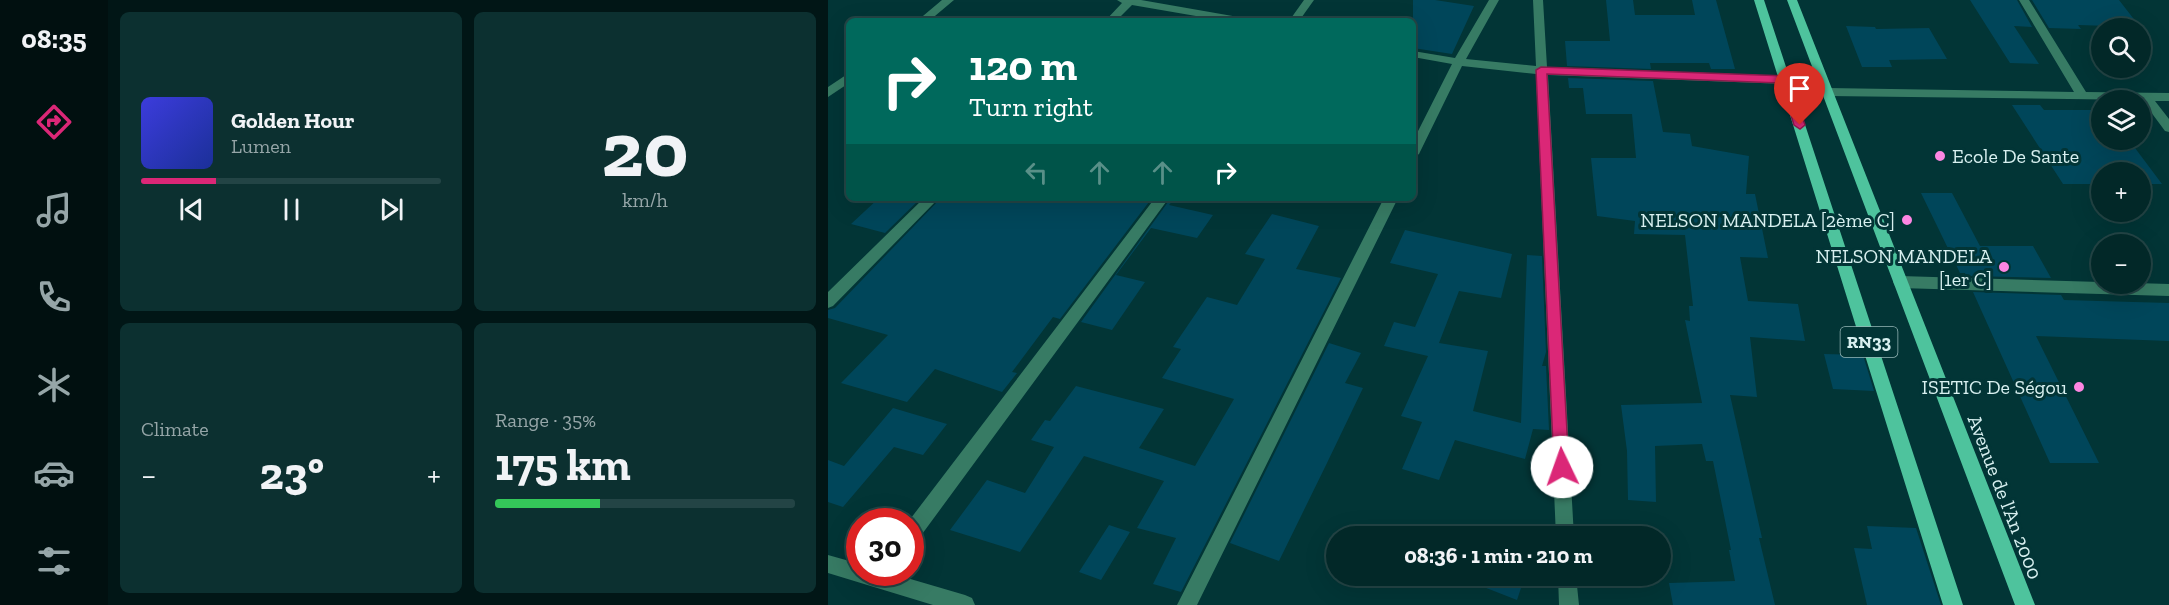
<!DOCTYPE html>
<meta charset="utf-8">
<style>
body{margin:0;font-family:"Zilla Slab",serif;background:#0c3030;color:#f1f3f6;height:100vh;display:flex;flex-direction:column;font-size:22px;white-space:nowrap}
*{box-sizing:border-box;margin:0}
p{font-size:20px;color:#96a6a8}
.icon{flex:none;width:33px;height:33px;fill:none;stroke:currentColor;stroke-width:2;stroke-linecap:round;stroke-linejoin:round}
.map{position:relative;flex:1;overflow:hidden}
.details{display:flex;flex-direction:column;gap:12px;padding:12px;background:#011616;width:720px}
.details>*{flex:none}
.top-card{position:absolute;left:18px;top:18px;width:570px;height:183px;border-radius:9px;box-shadow:0 6px 24px #0002,0 0 0 2px #234445;background:#00695c;color:#fff;overflow:hidden}
.controls{position:absolute;left:1263px;top:18px;display:grid;gap:12px}
.controls a{display:grid;place-items:center;width:60px;height:60px;border-radius:50%;background:#022828;box-shadow:0 6px 24px #0002,0 0 0 2px #234445;font-size:30px}
.speed{position:absolute;left:18px;top:508px;display:flex;gap:12px;font-size:30px;font-weight:700;text-align:center}
.speed>*{display:grid;place-content:center;width:78px;height:78px;border-radius:50%;background:#022828;box-shadow:0 6px 24px #0002,0 0 0 2px #234445;line-height:1}
.speed .limit{border:9px solid #d22;background:#fff;color:#111}
.pin{position:absolute;display:grid;place-items:center;width:51px;height:51px;color:#fff;margin:-62px -26px;border-radius:50% 50% 50% 0;rotate:-45deg;box-shadow:0 0 6px #0007}
.pin .icon{rotate:45deg}
.me{position:absolute;width:66px;margin:-33px;rotate:357deg;stroke-linejoin:round;filter:drop-shadow(0 0 4px #0008)}
.turn{display:flex;align-items:center;gap:21px;height:126px;padding:0 24px;font-size:27px}
.turn .icon{width:78px;height:78px;stroke-width:2.5}
.turn b{display:block;font-size:42px;line-height:51px}
.lanes{display:flex;align-items:center;height:57px;padding:0 24px;background:#0003;justify-content:center;gap:30px;direction:ltr}
.lanes .off{opacity:.35}
.big{font-size:45px;font-weight:700;line-height:1.1}
.details .tile{flex:1;display:flex;flex-direction:column;justify-content:center;gap:9px;min-width:0;padding:0 21px;border-radius:9px;background:#0c3030}
.details .dial{align-items:center;gap:0}
.dial b{font-size:78px;line-height:1}
.song{display:flex;align-items:center;gap:18px}
.cover{width:72px;height:72px;border-radius:9px;background:linear-gradient(135deg,hsl(240 70% 55%),hsl(230 70% 35%))}
.played{height:6px;border-radius:3px;background:linear-gradient(90deg,#db2777 25%,#234445 25%)}
.keys{display:flex;justify-content:space-around;direction:ltr}
.heat{display:flex;justify-content:space-between;align-items:center;font-size:33px;direction:ltr}
.charge{height:9px;border-radius:4px;background:linear-gradient(90deg,#34c759 35%,#234445 0)}
.details .tiles{flex:1;display:grid;gap:12px;grid-template-columns:repeat(2,1fr)}
.trip{position:absolute;left:498px;top:526px;width:345px;height:60px;border-radius:30px;background:#022828;box-shadow:0 6px 24px #0002,0 0 0 2px #234445;font-weight:700;line-height:60px;text-align:center}
main{display:flex;flex:1;min-height:0}
.tabs{display:flex;flex-direction:column;width:108px;justify-content:space-around;align-items:center;background:#011010;color:#96a6a8}
.tabs .icon{width:42px;height:42px}
.tabs .current{color:#db2777}
.tabs b{font-size:27px;color:#f1f3f6}
.map>svg:first-child{display:block}
</style>
<main>
<nav class="tabs">
<b>08:35</b>
<svg class="icon current" aria-label="directions" viewBox="0 0 24 24"><path d="M12 3l9 9-9 9-9-9zM9 14v-3h6M13 9l2 2-2 2"/></svg>
<svg class="icon" aria-label="music" viewBox="0 0 24 24"><path d="M9 18V5l10-2v13"/><circle cx="6" cy="18" r="3"/><circle cx="16" cy="16" r="3"/></svg>
<svg class="icon" aria-label="phone" viewBox="0 0 24 24"><path d="M5 4h4l2 5-3 2q2 4 5 5l2-3 5 2v4C11 20 4 13 5 4z"/></svg>
<svg class="icon" aria-label="climate" viewBox="0 0 24 24"><path d="M12 3v18M4 7l16 10M4 17L20 7"/></svg>
<svg class="icon" aria-label="car" viewBox="0 0 24 24"><path d="M5 17H2v-5l4-1 3-4h7l3 4 3 1v5h-3M9 17h6M6 11h13"/><circle cx="7" cy="17" r="2"/><circle cx="17" cy="17" r="2"/></svg>
<svg class="icon" aria-label="filters" viewBox="0 0 24 24"><path d="M4 7h16M4 17h16"/><circle cx="9" cy="7" r="2"/><circle cx="15" cy="17" r="2"/></svg>
</nav>
<section class="details">
<div class="tiles">
<div class="tile">
<div class="song"><i class="cover"></i><div><b>Golden Hour</b><p>Lumen</p></div></div>
<div class="played"></div>
<div class="keys"><svg class="icon" aria-label="previous" viewBox="0 0 24 24"><path d="M18 5L8 12l10 7zM5 5v14"/></svg><svg class="icon" aria-label="pause" viewBox="0 0 24 24"><path d="M8 5v14M16 5v14"/></svg><svg class="icon" aria-label="next" viewBox="0 0 24 24"><path d="M6 5l10 7-10 7zM19 5v14"/></svg></div>
</div>
<div class="tile dial"><b>20</b><p>km/h</p></div>
<div class="tile"><p>Climate</p>
<div class="heat"><a>−</a><b class="big">23°</b><a>+</a></div>
</div>
<div class="tile"><p>Range · 35%</p><b class="big">175 km</b><div class="charge"></div></div>
</div>
</section>
<div class="map">
<svg width="1341" height="605" viewBox="0 0 1341 605">
<rect width="100%" height="100%" fill="#023536"/>
<path fill="#00465a" d="M585,0h22l39,6 -22,48 -39,-6z
M778,0h27l2,15h60l-3,-15h24l19,69h-24l-2,-6h-59l1,6 -84,-3 -2,-25h45z
M1142,0h47l15,27 -18,-1 25,38 -29,-1z
M1204,0h87l21,27 -62,-2 3,4 -32,-1z
M1018,26l29,1 1,2 53,-1 18,31 -58,1 3,7h-30z
M740,78l85,3 10,51 27,2 2,12 57,10 -3,38h9l13,64 -28,-1 8,44 50,3 7,37 -55,-4 7,60 -27,-2 32,143h-3l16,67h-102l-4,-22 66,-2 -6,-31h2l-18,-89h-7l-4,-17 -47,2 1,56 -28,-2 -1,-49 -6,-46 81,-2 -17,-83 5,1 -1,-15h4l-8,-71 -51,-1 1,-13 -38,-5 -6,-58h45l-4,-44h-46l-3,-26h-14z
M1184,105h28l4,5h58v30h27l33,44h-22v-12h-38v12h-39z
M1093,193h31l28,53h53l18,32 -85,-2 -1,-3h-5z
M51,198h42l-36,35 -34,-9z
M113,198h211l-92,121 -7,-2 -41,55 5,1 -15,19 -67,-23 -28,33 -66,-19 47,-48 -60,-17v-8l7,-2z
M343,198h4l-6,7 44,10 -16,23 -46,-10 -35,47 29,7 -33,48 -31,-8z
M444,214l47,12 -23,43 45,9 -160,314 -28,-8 23,-46 -39,-10 27,-47 -80,-25 -64,96 -70,-22 37,-50 38,13 29,-46 -23,-7 14,-20 5,1 26,-35 88,23 -25,39 56,18 39,-67 -72,-21 19,-29 -8,-2 34,-50 30,8 28,-46 -20,-5z
M577,230l107,24 -11,44 -42,-7 -20,52 49,8 -15,60 48,12 6,-168 15,1 4,96 -4,14h4l3,64 -16,-1 -8,30 -70,-19 -16,40 -37,-11 20,-47 -21,-6 27,-60 -44,-10 10,-24 21,5 23,-53 -48,-11z
M1145,292l88,3 3,5 105,3v38l-133,-5 63,127h-49z
M501,343l32,10 -16,30 18,5 -36,75 -48,98 -49,-18z
M996,354l39,1 11,36 -41,-2z
M65,408l54,16 -24,31 -29,-8 -51,60 -15,-5v-42l16,6z
M281,525l21,7 -29,48 -22,-8z
M1039,526l49,2 25,77h-74l-13,-57 18,1z
M651,576h46l-8,24 -41,-16z"/>
<g fill="none" stroke-linecap="round" stroke-linejoin="round">
<path fill="#377b64" fill-rule="evenodd" d="M114,0h12l-25,21h-12z
M289,0h24l103,18 5,3h-24l-93,-16 -16,16h-11l17,-18z
M476,0h10l-15,21h-10z
M661,0h10l-33,59 70,7 -3,-66h10l4,67 238,9 6,4 -6,4 -237,-9 26,462h-18l-20,-463 -74,-8 -43,88 -6,4v-17l39,-77 -39,-7v-6l42,7z
M1191,0h10l57,92 83,1v8h-14l14,18v13l-4,-1 -23,-31 -314,-4 -6,-4 6,-4 246,4z
M21,73v10l-21,14v-10z
M96,198h15l-106,108 -5,2v-16z
M327,198h14l-252,343 -7,3v-22h-2z
M556,198h14l-201,407h-20z
M1072,276l269,8v12l-269,-8 -5,-2 -2,-4 2,-4z
M0,555l32,9v9h30l75,22 7,3 3,7h-42l-105,-32z
M730,576h18l3,29h-20z"/>
<path fill="#4ec39d" fill-rule="evenodd" d="M926,0h10l199,605h-20z
M959,0h10l238,605h-20z"/>
</g>
<path fill="#db2777" stroke="#8e194d" stroke-width="1.5" d="M713,67l244,9 5,4 15,45 -5,4 -6,-4 -13,-42 -234,-9 22,393 -2,5 -5,2 -6,-2 -2,-5 -18,-397z"/>
<g fill="#fd86e2" stroke="#023536" stroke-width="2">
<circle cx="1112" cy="156" r="6"/>
<circle cx="1079" cy="220" r="6"/>
<circle cx="1176" cy="267" r="6"/>
<circle cx="1251" cy="387" r="6"/>
</g>
<g text-anchor="middle" stroke-width="6" stroke-linejoin="round" paint-order="stroke">
<rect fill="#023536" stroke="#98b8b8" stroke-width="1.5" x="1012.5" y="327" width="57" height="30" rx="4.5"/>
<g font-size="18" font-weight="bold" fill="#d8f0f0">
<text x="1041" y="348">RN33</text>
</g>
<g font-size="20" fill="#d8f0f0" stroke="#023536" text-anchor="end">
<text x="1124" y="163" text-anchor="start">Ecole De Sante</text>
<text x="1067" y="227">NELSON MANDELA [2ème C]</text>
<text x="1164" y="263">NELSON MANDELA<tspan x="1164" dy="23">[1er C]</tspan></text>
<text x="1239" y="394">ISETIC De Ségou</text>
</g>
<g font-size="20" fill="#d8f0f0" stroke="#023536">
<text transform="translate(1177 497) rotate(69)" y="7">Avenue de l'An 2000</text>
</g>
</g>
</svg>
<div class="controls">
<a><svg class="icon" aria-label="search" viewBox="0 0 24 24"><circle cx="10" cy="10" r="6"/><path d="M15 15l6 6"/></svg></a>
<a><svg class="icon" aria-label="layers" viewBox="0 0 24 24"><path d="M12 4l9 5-9 5-9-5zM3 14l9 5 9-5"/></svg></a>
<a>+</a>
<a>−</a>
</div>
<div class="speed"><div class="limit">30</div></div>
<div class="pin" style="left:972px;top:125px;background:#d93025"><svg class="icon" aria-label="arrive" viewBox="0 0 24 24"><path d="M6 21V4h12l-3 4 3 4H6"/></svg></div>
<svg class="me" style="left:734px;top:467px" viewBox="-20 -20 40 40"><circle r="19" fill="#fff"/><path d="M0-13L10 11 0 6-10 11z" fill="#db2777"/></svg>
<div class="trip">08:36 · 1 min · 210 m</div>
<div class="top-card">
<div class="turn"><svg class="icon" aria-label="right" viewBox="0 0 24 24"><path d="M7 20v-9h11M14 6l5 5-5 5"/></svg><div><b>120 m</b>Turn right</div></div>
<div class="lanes"><svg class="icon off" aria-label="left" viewBox="0 0 24 24"><path d="M17 20v-9H6M10 6l-5 5 5 5"/></svg><svg class="icon off" aria-label="ahead" viewBox="0 0 24 24"><path d="M12 20V5M6 11l6-6 6 6"/></svg><svg class="icon off" aria-label="ahead" viewBox="0 0 24 24"><path d="M12 20V5M6 11l6-6 6 6"/></svg><svg class="icon" aria-label="right" viewBox="0 0 24 24"><path d="M7 20v-9h11M14 6l5 5-5 5"/></svg></div>
</div>
</div>
</main>
